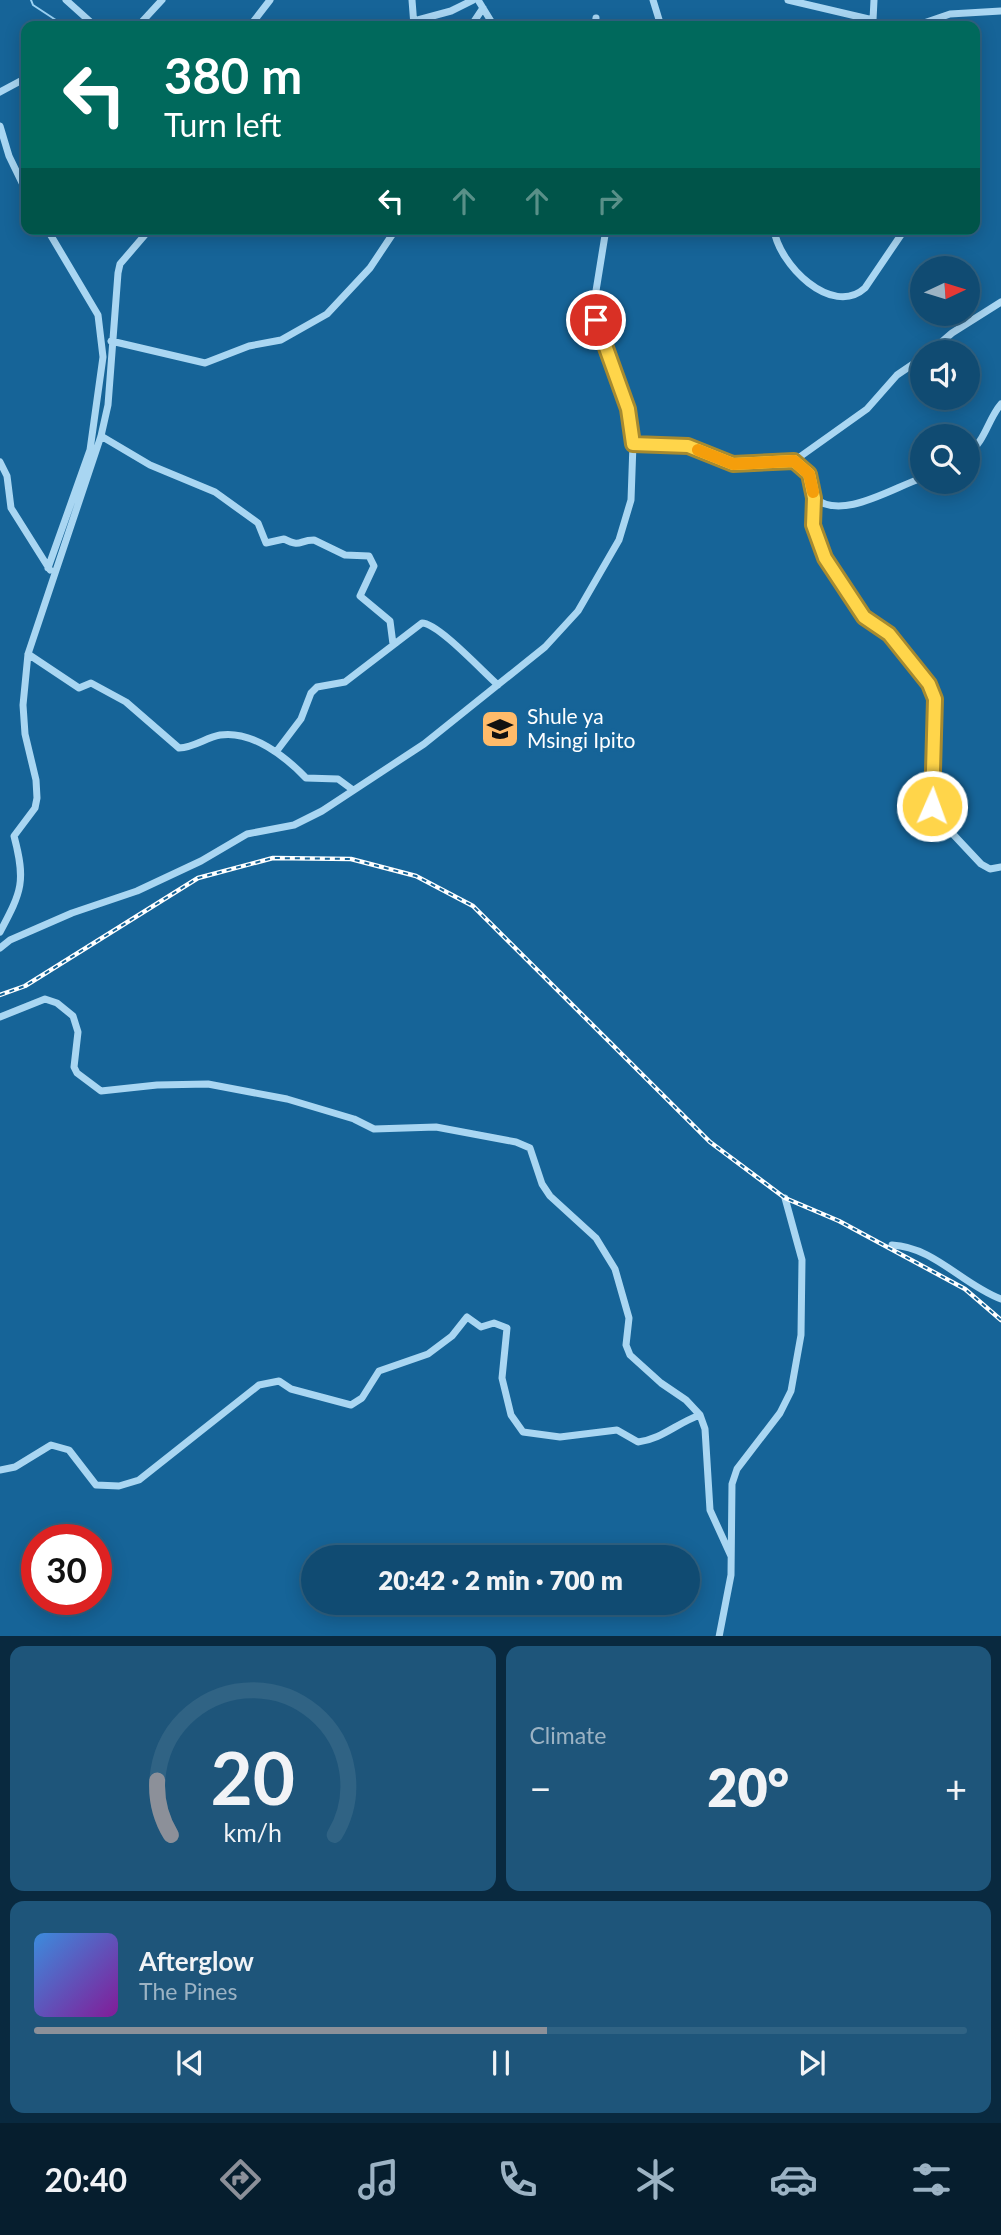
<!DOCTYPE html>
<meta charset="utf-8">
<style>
body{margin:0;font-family:Lato,sans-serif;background:#1e557a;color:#f1f3f6;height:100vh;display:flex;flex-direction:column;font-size:26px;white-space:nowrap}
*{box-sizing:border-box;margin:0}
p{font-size:23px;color:#9cb3c4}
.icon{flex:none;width:38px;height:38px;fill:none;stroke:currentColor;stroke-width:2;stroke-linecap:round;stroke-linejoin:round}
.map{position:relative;height:1636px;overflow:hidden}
.side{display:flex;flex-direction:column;gap:10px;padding:10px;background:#09293f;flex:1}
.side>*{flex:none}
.hud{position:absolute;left:21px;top:21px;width:959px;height:214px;border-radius:14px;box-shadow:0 4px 18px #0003,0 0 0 2px #306384;background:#00695c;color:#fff;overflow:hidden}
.needle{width:46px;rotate:86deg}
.tools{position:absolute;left:910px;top:256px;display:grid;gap:14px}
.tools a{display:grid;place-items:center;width:70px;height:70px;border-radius:50%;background:#104b72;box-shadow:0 4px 18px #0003,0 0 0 2px #306384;font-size:35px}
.speed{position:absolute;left:21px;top:1524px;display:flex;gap:14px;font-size:35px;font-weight:700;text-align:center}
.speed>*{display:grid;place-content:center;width:91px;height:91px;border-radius:50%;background:#104b72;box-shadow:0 4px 18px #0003,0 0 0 2px #306384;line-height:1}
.speed .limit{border:10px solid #d22;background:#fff;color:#111}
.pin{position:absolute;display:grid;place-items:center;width:60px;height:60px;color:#fff;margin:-30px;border:4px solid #fff;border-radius:50%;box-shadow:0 2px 7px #0007}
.me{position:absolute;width:77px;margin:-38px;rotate:2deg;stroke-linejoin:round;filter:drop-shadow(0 0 5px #0008)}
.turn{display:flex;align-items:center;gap:24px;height:147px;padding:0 28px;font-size:32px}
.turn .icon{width:91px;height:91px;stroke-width:2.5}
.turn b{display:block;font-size:49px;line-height:60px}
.lanes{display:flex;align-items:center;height:66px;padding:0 28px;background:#0003;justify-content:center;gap:35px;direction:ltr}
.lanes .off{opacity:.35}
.big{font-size:52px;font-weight:800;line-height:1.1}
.side .card{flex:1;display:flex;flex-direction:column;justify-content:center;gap:10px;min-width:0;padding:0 24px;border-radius:14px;background:#1e557a}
.side .dial{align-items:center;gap:0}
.dial svg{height:182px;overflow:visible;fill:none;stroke:#306384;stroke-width:7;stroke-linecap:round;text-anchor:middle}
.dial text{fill:#f1f3f6;stroke:none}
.song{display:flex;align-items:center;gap:21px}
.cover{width:84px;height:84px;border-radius:10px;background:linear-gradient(135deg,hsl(210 70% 55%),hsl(290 70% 35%))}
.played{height:7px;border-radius:4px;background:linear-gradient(90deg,#8c9099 55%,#306384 55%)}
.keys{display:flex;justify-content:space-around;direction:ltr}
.heat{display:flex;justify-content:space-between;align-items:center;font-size:38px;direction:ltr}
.side .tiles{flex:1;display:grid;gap:10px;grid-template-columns:1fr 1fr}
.card:last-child{grid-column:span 2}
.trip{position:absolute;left:301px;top:1545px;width:399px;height:70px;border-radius:35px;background:#104b72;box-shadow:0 4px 18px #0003,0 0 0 2px #306384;font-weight:800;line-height:70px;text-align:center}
.tabs{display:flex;height:112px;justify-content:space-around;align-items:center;background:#061e2e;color:#9cb3c4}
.tabs .icon{width:49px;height:49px}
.tabs .current{color:#8c9099}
.tabs b{font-size:32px;color:#f1f3f6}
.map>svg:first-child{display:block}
</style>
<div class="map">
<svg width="1001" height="1637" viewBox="0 0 1001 1637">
<rect width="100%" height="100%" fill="#166498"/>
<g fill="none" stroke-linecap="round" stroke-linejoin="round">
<path stroke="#9bd3f5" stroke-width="2" d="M31,0l2,5 32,21"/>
<path stroke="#a9d6f2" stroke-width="7" d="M66,0l29,26
M412,0l2,26
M478,0l16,26
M653,0l8,26
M788,0l85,20 7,6
M873,20l1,-20
M414,21l37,-10 22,-11
M138,26l24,-26
M250,26l20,-26
M471,26l12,-18
M595,26l1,-8
M915,26l35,-12 51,-3
M0,92l26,-14
M0,126l9,30 17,35
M47,229l51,86 5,42 -13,93 -42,118
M774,229c4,35 58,89 91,59l40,-59
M111,341l94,22 44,-17 32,-6 46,-26 43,-46 26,-39
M930,352l22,-19 49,-31
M101,436l49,29 65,27 43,31 8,20 18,-4c18,9 14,1 30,1l31,15 24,1 5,10 -14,30 30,25 3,23
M633,444l55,2 45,18 24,2 37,-5 73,-52 30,-34 25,-17
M968,453c17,-11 20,-34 33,-49
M794,461l15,13 5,24 -1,27 12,33 39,59 25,17 40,51 6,14 -3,107 3,9 46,49 9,5 11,-2
M0,462l7,14 4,32 39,62
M814,498c28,23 78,-10 108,-20
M28,654l51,34 12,-5 35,19 53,46c16,-1 26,-10 41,-13 32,-5 66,22 86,43l32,1 15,11
M276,752l25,-33 10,-26 6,-6 28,-5 77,-59c16,0 61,49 76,62
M0,932c22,-41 26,-51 14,-96l21,-28 2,-10 -1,-18 -11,-46 -2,-29 5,-51 73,-218 7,-31 10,-132 2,-9 30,-35
M0,948l10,-8 62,-27 65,-22 64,-30 46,-27 47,-9 28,-14 102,-67 121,-97 33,-36 41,-71 12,-40 2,-56 -5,-35 -32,-89 -1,-23 11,-68
M0,1017l45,-18 12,4 16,13 5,16 -4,35 3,6 24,18 56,-6 51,-1 79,15 67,20 20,10 62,-2 80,15 14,6 12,36 8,12 46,42 19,31 14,49 -3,27 4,10 31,28 25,17 14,15 5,14 5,81 21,46
M892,1245c42,2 71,40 109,54
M0,1470l15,-3 36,-22 18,5 27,35 23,1 20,-6 120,-95 20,-4 12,8 60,16 11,-7 17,-27 49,-17 24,-18 15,-19 14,10 13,-4 13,5 -5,50 9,37 12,17 37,5 57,-7 21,12c24,-3 39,-19 62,-27
M719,1637l12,-62 1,-91 5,-15 43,-56 11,-22 10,-56 1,-75 -17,-62"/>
<defs>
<path id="rail" d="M0,995l25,-9 173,-108 75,-20 78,1 65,17 57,30 237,236 75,56 54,23 126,68 36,31"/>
</defs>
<use href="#rail" stroke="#fff" stroke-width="4.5"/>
<use href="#rail" stroke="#166498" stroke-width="2" stroke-dasharray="5" stroke-linecap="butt"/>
</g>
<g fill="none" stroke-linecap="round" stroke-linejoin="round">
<defs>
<path id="route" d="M596,320l32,89 5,35 55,2 45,18 61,-3 15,13 5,24 -1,27 12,33 39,59 25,17 40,50 6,15 -3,107"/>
</defs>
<use href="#route" stroke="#a68a30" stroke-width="18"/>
<use href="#route" stroke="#ffd54a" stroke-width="12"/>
<path stroke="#f59e0b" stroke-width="12" d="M698,450l35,14 61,-3 15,13 4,18"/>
</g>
<defs>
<symbol id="school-square" viewBox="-11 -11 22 22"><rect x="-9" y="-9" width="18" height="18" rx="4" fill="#ffbb6a" stroke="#166498"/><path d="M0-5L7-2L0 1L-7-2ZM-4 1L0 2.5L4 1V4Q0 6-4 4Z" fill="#111"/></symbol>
</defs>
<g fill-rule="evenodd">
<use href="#school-square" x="478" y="707" width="44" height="44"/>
</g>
<g text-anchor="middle" stroke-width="7" stroke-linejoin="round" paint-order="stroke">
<g font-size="21" fill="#fff" stroke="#166498" text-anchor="start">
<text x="527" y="724">Shule ya<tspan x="527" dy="24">Msingi Ipito</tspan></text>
</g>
</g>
</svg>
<div class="tools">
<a><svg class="needle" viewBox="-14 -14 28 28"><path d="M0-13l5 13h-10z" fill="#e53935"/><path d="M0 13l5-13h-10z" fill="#9cb3c4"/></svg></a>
<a><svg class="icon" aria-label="sound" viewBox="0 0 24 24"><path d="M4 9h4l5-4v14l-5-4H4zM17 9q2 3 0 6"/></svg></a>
<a><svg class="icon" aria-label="search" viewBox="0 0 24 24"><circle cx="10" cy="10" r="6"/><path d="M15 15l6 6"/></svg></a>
</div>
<div class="speed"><div class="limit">30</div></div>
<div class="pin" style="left:596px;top:320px;background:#d93025"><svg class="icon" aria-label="arrive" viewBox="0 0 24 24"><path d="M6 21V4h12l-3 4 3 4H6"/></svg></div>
<svg class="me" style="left:932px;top:806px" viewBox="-20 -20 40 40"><circle r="17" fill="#ffd54a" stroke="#fff" stroke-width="3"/><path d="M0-11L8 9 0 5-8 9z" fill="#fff"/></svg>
<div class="trip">20:42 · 2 min · 700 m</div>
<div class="hud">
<div class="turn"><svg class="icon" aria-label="left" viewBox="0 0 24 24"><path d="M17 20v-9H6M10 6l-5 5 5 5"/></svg><div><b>380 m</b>Turn left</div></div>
<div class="lanes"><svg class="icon" aria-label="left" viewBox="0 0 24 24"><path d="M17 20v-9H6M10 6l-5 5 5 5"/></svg><svg class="icon off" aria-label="ahead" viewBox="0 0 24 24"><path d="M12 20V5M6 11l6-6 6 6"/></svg><svg class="icon off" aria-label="ahead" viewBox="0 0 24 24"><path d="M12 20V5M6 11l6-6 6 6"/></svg><svg class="icon off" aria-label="right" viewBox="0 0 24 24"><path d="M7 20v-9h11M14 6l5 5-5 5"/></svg></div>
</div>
</div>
<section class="side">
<div class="tiles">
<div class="card dial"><svg viewBox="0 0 100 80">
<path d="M14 69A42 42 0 1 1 86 69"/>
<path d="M14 69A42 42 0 0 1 8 45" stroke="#8c9099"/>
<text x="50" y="56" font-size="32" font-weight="700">20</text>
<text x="50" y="72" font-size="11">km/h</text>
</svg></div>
<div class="card"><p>Climate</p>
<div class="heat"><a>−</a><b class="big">20°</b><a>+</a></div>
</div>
<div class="card">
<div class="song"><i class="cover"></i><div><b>Afterglow</b><p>The Pines</p></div></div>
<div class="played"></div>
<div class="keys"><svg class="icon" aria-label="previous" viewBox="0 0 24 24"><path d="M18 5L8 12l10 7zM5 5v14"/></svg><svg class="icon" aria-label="pause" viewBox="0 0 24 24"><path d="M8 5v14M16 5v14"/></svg><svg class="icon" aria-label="next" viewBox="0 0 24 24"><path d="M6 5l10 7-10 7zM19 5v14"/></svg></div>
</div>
</div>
</section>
<nav class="tabs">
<b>20:40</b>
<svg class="icon current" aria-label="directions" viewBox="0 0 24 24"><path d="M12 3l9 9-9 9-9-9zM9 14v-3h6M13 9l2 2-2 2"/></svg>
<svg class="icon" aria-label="music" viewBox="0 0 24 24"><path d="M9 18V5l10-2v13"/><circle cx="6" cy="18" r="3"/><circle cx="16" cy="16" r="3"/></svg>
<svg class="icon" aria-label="phone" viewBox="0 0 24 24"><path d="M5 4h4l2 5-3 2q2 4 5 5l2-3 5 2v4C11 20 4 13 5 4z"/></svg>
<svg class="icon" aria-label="climate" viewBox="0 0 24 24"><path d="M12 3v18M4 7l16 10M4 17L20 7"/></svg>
<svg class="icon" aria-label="car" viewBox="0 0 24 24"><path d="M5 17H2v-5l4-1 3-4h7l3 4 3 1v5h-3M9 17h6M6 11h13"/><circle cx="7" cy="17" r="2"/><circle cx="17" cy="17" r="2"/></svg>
<svg class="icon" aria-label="filters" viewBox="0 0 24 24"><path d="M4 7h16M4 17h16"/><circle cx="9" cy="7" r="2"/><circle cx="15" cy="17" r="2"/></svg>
</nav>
